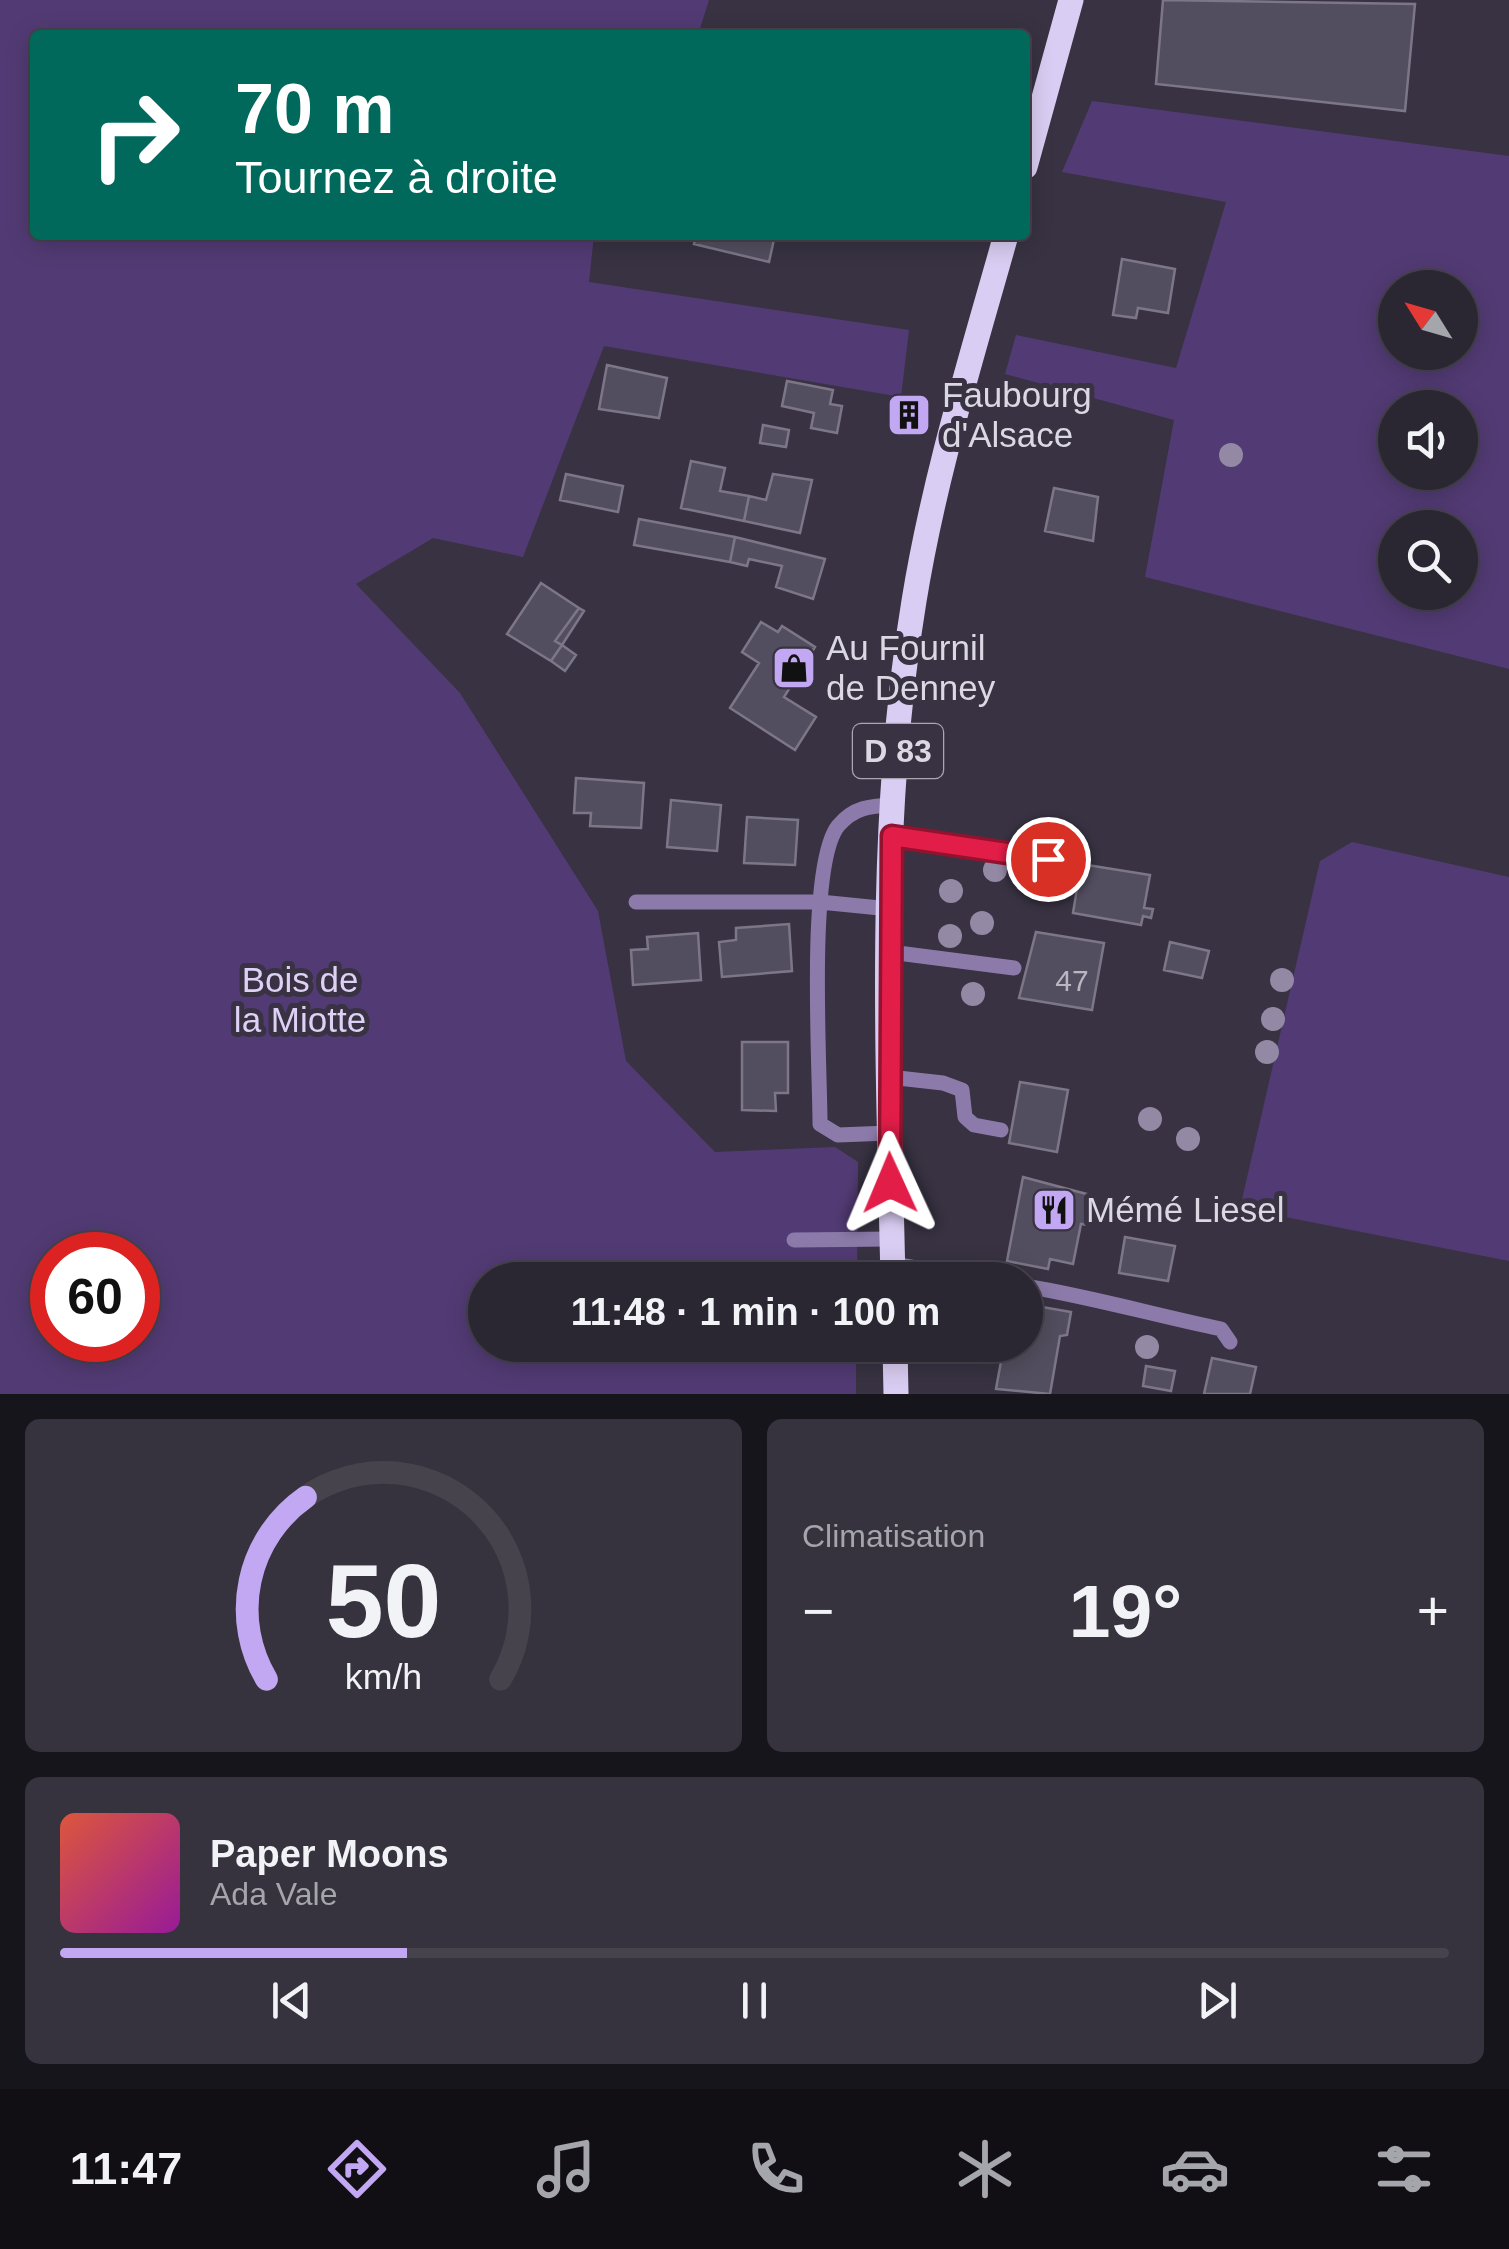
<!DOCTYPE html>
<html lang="fr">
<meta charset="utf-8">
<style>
body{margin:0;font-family:Helvetica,sans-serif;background:#36323e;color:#f1f3f6;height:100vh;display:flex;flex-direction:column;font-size:38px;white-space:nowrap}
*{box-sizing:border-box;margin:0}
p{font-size:32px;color:#a5a5ac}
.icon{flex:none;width:55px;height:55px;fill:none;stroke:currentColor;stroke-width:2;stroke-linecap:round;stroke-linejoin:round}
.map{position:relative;height:1394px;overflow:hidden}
.side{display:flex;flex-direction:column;gap:25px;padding:25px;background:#17151c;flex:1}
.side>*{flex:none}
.banner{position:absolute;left:30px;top:30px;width:1000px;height:210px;border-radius:10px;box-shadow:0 5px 25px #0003,0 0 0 2px #46434d;background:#00695c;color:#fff;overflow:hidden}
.needle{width:65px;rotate:307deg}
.fabs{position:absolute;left:1378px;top:270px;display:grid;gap:20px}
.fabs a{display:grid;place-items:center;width:100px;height:100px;border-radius:50%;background:#2a2632;box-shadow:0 5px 25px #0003,0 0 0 2px #46434d;font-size:50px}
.speed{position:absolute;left:30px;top:1232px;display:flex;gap:20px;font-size:50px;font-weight:700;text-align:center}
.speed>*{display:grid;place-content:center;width:130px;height:130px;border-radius:50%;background:#2a2632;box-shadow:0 5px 25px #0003,0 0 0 2px #46434d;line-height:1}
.speed .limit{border:15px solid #d22;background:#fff;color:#111}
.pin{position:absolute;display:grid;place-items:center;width:85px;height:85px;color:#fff;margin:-42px;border:5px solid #fff;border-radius:50%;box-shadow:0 2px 10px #0007}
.me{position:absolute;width:110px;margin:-55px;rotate:359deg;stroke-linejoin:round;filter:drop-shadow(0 0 8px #0008)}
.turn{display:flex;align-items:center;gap:35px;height:210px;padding:0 40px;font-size:45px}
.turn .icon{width:130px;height:130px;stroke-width:2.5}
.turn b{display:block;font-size:70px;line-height:85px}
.big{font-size:75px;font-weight:700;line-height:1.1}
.side .card{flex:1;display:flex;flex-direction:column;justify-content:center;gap:15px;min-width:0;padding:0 35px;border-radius:15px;background:#36323e}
.side .dial{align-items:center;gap:0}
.dial svg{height:260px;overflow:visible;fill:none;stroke:#46434d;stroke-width:7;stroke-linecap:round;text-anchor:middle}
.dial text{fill:#f1f3f6;stroke:none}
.song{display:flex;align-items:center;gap:30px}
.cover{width:120px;height:120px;border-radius:15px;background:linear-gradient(135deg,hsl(10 70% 55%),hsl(300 70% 35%))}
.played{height:10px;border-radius:5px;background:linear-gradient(90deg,#c2a7f2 25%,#46434d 25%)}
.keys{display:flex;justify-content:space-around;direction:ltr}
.heat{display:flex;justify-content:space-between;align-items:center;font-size:55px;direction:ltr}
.side .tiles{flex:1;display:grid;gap:25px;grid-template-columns:1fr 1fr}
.card:last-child{grid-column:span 2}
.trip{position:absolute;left:468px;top:1262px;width:575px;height:100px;border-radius:50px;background:#2a2632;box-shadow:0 5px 25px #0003,0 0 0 2px #46434d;font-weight:700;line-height:100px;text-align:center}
.tab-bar{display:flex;height:160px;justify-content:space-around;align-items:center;background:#110f14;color:#a5a5ac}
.tab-bar .icon{width:70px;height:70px}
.tab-bar .current{color:#c2a7f2}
.tab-bar b{font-size:45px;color:#f1f3f6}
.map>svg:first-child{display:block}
</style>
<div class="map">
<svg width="1509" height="1394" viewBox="0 0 1509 1394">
<rect width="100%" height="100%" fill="#383242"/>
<path fill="#523b74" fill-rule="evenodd" d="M0,0h709l-11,35h-663v200h559l-5,47 320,48 -8,67 -297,-51 -81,211 -90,-19 -77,46 104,109 138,218 28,150 89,91 120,-5 23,15 -1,118h-372v65h371v49h-856zM52,1255h86v85h-86z
M1092,101l417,55v513l-364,-92 29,-157 -169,-46 11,-39 160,33 50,-166 -164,-30zM1395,288h65v64h-65zM1395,408h65v64h-65zM1395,528h65v64h-65z
M1352,842l157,35v384l-269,-53 80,-347z"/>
<path fill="#534e5f" stroke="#7d7689" stroke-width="2.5" d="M1163,0l252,4 -10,107 -249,-27z
M696,235h79l-6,27 -75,-18z
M1122,259l53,10 -7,44 -30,-5 -2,10 -23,-3z
M607,365l60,13 -8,40 -60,-9z
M787,381l46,9 -3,14 12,2 -5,27 -26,-5 3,-15 -32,-7z
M763,425l26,5 -3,17 -26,-4z
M691,461l34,7 -5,23 29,5 -5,25 -63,-13z
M566,474l57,12 -5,26 -58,-12z
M773,474l39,6 -12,53 -56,-12 5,-25 17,4z
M1054,488l44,9 -5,44 -48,-10z
M639,519l96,18 -5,25 -96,-17z
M735,537l90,22 -12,40 -37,-12 6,-21 -33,-7 -2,7 -17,-4z
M541,583l38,25 -24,33 7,4 -11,16 -44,-27z
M579,608l5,3 -22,34 -7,-4z
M761,622l17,10 4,-6 33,21 -31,50 32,20 -21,33 -65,-42 29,-45 -17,-11z
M562,645l14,10 -11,16 -14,-10z
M576,778l68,5 -3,45 -51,-2 1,-13h-17z
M671,800l50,5 -4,46 -50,-4z
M747,817l51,3 -3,45 -51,-2z
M1081,864l69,11 -6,33 9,1 -2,9 -8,-2 -2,9 -68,-12z
M789,924l3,47 -70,6 -3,-35 17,-2v-12z
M1036,932l68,11 -12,67 -73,-12z
M698,933l3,47 -68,5 -2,-35 17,-1 -1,-12z
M1170,942l39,9 -7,27 -38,-8z
M742,1042h46v51h-13l1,18 -34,-1z
M1020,1082l48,8 -11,62 -48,-9z
M1023,1177l71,19 -5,29 -8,-1 -8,40 -23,-5 -2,10 -41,-8z
M1125,1237l50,9 -7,35 -49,-8z
M1025,1304l46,8 -4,23 -7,1 -10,58 -54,-5 8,-44h21z
M1212,1358l44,9 -6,27h-46z
M1146,1366l29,5 -4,20 -28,-5z"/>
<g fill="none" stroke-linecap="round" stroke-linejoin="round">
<path stroke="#8c7baa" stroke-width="15" d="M892,836l156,23 -2,20
M636,902h184l70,7
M890,952l124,16
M889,1077l54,6 19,7 3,27 9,8 27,5
M889,1133l-51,2 -18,-11c0,-59 -13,-258 18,-298 16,-19 32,-20 55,-21
M794,1240l98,-1
M893,1264l94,16
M1025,1286c67,11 129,29 196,43l9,13"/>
<path stroke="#dacdf3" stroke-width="25" d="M1025,167l46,-167
M893,1280c-5,-225 -16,-456 21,-679 20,-124 58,-245 92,-366
M895,1345l1,49"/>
</g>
<g fill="#9389a4">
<circle cx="1231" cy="455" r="12"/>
<circle cx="995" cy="870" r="12"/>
<circle cx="951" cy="891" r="12"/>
<circle cx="982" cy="923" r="12"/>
<circle cx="950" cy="936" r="12"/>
<circle cx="1282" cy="980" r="12"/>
<circle cx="973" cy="994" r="12"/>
<circle cx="1273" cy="1019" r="12"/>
<circle cx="1267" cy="1052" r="12"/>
<circle cx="1150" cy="1119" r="12"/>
<circle cx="1188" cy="1139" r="12"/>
<circle cx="1127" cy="1210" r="12"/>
<circle cx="1147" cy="1347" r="12"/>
</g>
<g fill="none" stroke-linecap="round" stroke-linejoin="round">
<defs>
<path id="route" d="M890,1183l2,-347 156,23"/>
</defs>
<use href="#route" stroke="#92132f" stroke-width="25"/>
<use href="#route" stroke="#e11d48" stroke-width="18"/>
</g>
<defs>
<symbol id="building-square" viewBox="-11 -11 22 22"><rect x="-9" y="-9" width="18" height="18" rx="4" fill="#c2a7f2" stroke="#383242"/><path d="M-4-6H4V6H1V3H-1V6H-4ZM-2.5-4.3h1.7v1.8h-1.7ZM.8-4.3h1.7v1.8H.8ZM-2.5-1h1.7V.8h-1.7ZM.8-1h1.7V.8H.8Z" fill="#111"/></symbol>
<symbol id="shop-square" viewBox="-11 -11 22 22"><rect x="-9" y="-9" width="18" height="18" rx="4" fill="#c2a7f2" stroke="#383242"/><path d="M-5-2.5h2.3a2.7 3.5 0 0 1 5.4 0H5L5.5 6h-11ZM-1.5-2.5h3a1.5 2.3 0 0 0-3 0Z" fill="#111"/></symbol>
<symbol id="restaurant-square" viewBox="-11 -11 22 22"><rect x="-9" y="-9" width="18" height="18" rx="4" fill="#c2a7f2" stroke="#383242"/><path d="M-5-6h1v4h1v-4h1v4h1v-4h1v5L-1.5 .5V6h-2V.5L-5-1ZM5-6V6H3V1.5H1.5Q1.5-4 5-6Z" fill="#111"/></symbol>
</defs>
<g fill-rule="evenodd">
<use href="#building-square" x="884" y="390" width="50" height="50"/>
<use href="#shop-square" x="769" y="643" width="50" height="50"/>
<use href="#restaurant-square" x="1029" y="1185" width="50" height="50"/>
</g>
<g text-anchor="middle" stroke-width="10" stroke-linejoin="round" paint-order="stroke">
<g font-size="30" fill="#bab6c2">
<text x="1072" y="991">47</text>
</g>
<rect fill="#383242" stroke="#aba6b3" stroke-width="2.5" x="853" y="724" width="90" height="54" rx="8"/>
<g font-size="32" font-weight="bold" fill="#dcd8e3">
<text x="898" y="762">D 83</text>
</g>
<g font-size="35" fill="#dcd8e3" stroke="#383242" text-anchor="start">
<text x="942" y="407">Faubourg<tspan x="942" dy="40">d'Alsace</tspan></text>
<text x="826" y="660">Au Fournil<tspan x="826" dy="40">de Denney</tspan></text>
<text x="1086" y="1222">Mémé Liesel</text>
</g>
<g font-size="35" fill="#ddd1f5" stroke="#383242">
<text x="300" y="992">Bois de<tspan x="300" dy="40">la Miotte</tspan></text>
</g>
</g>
</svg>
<div class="fabs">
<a><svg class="needle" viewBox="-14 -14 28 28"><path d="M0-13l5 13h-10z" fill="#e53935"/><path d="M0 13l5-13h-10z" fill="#a5a5ac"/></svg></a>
<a><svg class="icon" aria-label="sound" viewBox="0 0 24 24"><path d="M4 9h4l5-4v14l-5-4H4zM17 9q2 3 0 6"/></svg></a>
<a><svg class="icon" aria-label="search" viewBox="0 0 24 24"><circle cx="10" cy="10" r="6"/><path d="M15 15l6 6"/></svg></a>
</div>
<div class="speed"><div class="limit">60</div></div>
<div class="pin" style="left:1048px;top:859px;background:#d93025"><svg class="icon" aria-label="arrive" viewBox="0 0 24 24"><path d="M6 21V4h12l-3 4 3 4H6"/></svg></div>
<svg class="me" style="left:890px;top:1183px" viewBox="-20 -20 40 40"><path d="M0-17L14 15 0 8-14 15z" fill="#e11d48" stroke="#fff" stroke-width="4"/></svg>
<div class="trip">11:48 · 1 min · 100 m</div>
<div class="banner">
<div class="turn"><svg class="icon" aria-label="right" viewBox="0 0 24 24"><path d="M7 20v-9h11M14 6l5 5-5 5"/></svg><div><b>70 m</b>Tournez à droite</div></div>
</div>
</div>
<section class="side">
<div class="tiles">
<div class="card dial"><svg viewBox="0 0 100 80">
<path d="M14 69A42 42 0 1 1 86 69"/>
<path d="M14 69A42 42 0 0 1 26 13" stroke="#c2a7f2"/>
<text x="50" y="56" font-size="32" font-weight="700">50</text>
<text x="50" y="72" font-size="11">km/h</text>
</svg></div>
<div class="card"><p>Climatisation</p>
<div class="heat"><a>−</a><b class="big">19°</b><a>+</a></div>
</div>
<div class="card">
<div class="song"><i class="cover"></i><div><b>Paper Moons</b><p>Ada Vale</p></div></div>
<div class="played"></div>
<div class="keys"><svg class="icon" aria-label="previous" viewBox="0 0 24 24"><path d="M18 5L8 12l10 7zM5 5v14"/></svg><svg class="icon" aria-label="pause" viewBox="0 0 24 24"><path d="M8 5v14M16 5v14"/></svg><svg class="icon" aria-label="next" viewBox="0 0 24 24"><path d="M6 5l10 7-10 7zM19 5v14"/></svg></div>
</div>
</div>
</section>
<nav class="tab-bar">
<b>11:47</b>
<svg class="icon current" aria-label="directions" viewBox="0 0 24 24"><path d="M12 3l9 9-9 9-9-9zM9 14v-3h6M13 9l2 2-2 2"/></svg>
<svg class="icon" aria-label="music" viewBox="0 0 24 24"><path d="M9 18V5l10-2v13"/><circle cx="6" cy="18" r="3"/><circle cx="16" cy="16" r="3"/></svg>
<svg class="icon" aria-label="phone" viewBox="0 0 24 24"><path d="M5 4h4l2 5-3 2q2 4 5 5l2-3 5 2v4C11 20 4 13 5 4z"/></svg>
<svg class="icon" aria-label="climate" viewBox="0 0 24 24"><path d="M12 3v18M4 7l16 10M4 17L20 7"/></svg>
<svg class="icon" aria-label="car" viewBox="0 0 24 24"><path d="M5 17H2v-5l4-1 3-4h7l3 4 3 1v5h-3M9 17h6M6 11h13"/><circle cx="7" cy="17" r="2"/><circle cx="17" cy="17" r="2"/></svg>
<svg class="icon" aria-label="filters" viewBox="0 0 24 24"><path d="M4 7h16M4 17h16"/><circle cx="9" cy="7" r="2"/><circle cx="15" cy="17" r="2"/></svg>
</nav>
